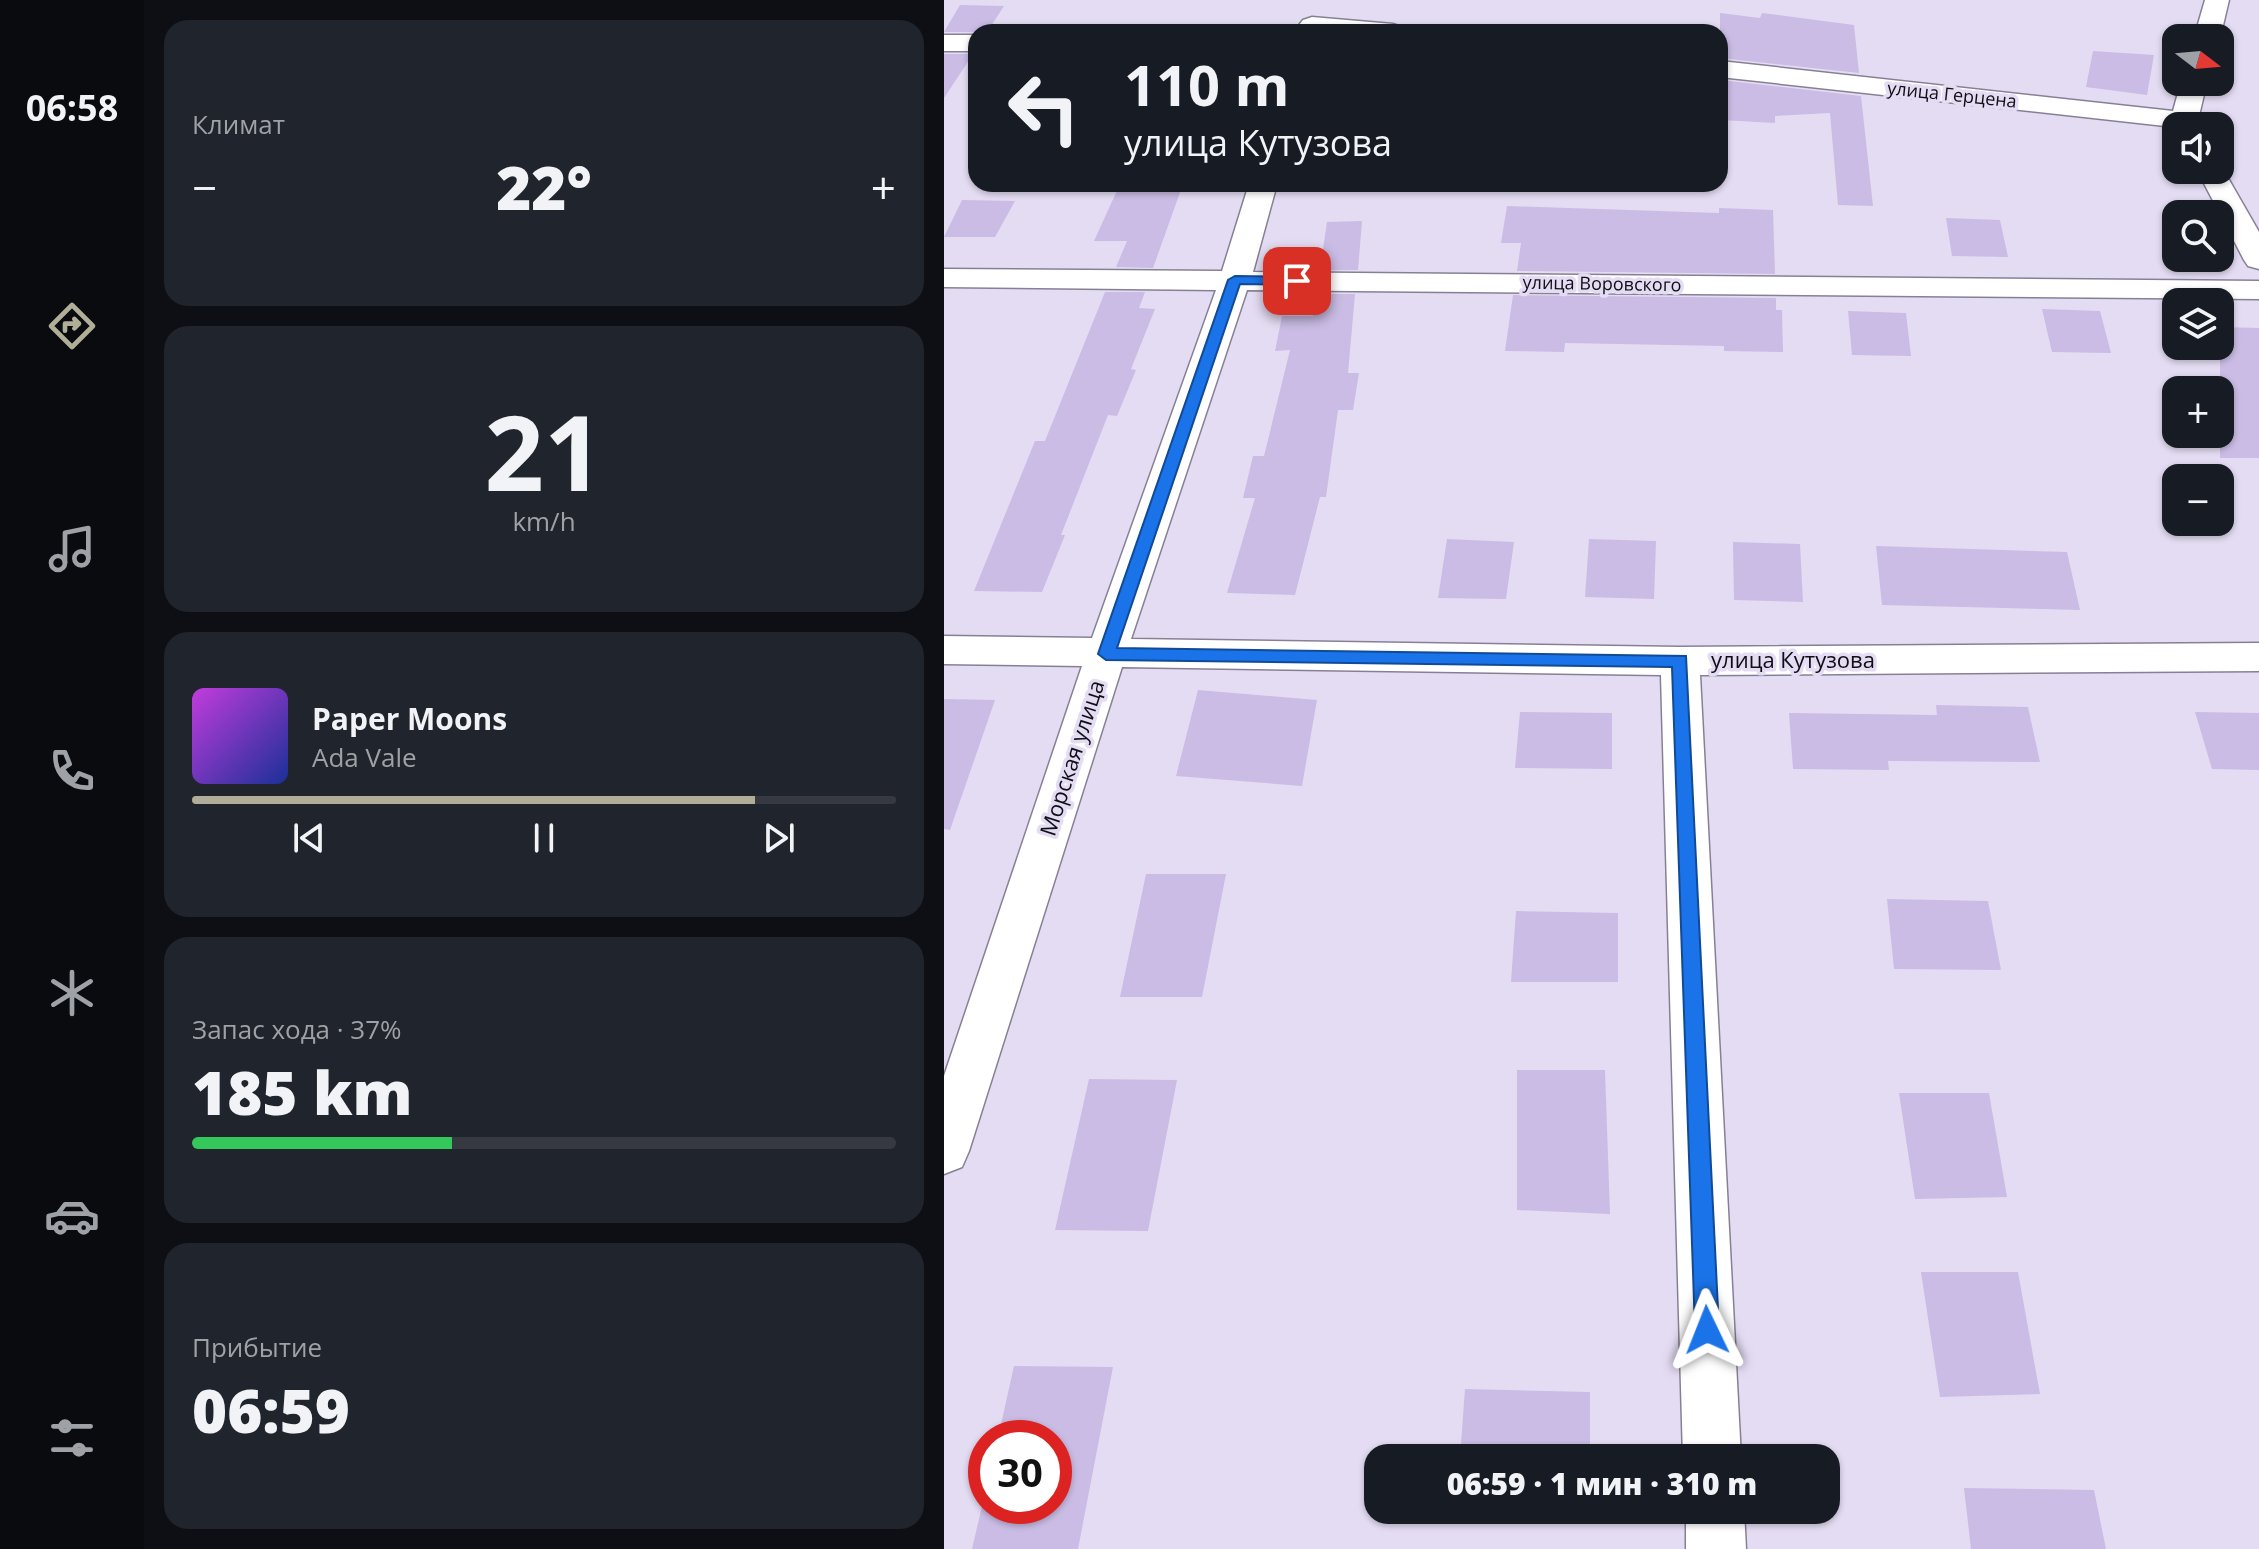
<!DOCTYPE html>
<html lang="ru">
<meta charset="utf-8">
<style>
body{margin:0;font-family:"Open Sans",sans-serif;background:#20242c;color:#f1f3f6;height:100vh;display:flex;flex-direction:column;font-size:30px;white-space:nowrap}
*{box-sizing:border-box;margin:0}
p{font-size:26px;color:#9ea1a6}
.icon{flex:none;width:44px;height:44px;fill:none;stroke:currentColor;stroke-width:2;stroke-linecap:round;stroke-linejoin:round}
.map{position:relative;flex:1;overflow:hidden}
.sheet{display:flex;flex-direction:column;gap:20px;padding:20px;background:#0d0f14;width:800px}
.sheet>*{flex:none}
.guide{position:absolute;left:24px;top:24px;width:760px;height:168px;border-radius:24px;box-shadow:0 2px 6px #0004;background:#171b24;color:#f1f3f6;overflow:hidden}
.needle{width:52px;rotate:106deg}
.fabs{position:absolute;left:1218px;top:24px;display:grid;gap:16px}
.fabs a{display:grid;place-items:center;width:72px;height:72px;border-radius:16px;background:#171b24;box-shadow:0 2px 6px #0004;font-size:40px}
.speed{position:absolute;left:24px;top:1420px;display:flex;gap:16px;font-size:40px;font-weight:700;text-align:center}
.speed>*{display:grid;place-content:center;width:104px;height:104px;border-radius:50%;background:#171b24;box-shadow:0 2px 6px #0004;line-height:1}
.speed .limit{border:12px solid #d22;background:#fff;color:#111}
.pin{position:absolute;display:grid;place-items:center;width:68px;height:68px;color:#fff;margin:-34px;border-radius:16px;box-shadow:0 4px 12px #0006}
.me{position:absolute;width:88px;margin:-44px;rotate:358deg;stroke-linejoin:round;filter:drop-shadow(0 0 6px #0008)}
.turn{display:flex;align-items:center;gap:28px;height:168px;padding:0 24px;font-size:36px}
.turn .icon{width:104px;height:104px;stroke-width:2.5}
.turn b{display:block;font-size:56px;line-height:68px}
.big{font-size:60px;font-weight:800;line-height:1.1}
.sheet .card{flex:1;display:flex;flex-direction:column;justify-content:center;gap:12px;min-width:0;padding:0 28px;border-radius:24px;background:#20242c}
.sheet .dial{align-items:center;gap:0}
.dial b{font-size:104px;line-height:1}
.song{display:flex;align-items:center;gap:24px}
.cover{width:96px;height:96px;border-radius:12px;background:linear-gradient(135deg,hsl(290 70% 55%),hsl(230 70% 35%))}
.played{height:8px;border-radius:4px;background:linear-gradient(90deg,#b1ae98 80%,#363941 80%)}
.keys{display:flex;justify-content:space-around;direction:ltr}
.heat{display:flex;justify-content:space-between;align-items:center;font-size:44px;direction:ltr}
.charge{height:12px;border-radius:6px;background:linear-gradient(90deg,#34c759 37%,#363941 0)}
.trip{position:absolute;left:420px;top:1444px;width:476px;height:80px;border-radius:24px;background:#171b24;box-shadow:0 2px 6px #0004;font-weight:800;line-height:80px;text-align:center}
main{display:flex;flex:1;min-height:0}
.menu{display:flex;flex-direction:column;width:144px;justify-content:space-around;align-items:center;background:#090b0e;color:#9ea1a6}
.menu .icon{width:56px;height:56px}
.menu .selected{color:#b1ae98}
.menu b{font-size:36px;color:#f1f3f6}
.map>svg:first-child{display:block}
</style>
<main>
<nav class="menu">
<b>06:58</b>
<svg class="icon selected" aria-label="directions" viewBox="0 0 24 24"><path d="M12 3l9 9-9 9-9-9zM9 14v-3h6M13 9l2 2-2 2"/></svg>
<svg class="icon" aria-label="music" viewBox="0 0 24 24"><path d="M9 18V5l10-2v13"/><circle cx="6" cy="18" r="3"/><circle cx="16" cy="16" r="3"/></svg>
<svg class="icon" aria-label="phone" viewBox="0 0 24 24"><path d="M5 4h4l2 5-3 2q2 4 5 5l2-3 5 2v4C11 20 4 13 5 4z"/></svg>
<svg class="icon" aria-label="climate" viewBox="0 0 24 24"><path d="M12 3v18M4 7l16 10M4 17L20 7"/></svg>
<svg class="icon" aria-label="car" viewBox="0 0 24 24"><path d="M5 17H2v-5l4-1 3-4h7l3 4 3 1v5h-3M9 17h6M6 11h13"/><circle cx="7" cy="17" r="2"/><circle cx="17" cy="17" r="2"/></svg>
<svg class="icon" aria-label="filters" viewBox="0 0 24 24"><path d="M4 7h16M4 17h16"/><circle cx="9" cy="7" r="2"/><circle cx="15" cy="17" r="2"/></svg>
</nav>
<section class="sheet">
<div class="card"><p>Климат</p>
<div class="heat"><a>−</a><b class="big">22°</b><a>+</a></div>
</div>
<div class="card dial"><b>21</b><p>km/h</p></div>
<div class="card">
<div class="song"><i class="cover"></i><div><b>Paper Moons</b><p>Ada Vale</p></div></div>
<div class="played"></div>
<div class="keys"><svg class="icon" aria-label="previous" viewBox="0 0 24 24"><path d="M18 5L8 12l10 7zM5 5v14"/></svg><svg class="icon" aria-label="pause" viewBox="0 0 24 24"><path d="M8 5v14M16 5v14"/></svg><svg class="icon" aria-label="next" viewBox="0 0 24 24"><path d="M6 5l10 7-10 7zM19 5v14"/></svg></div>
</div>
<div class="card"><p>Запас хода · 37%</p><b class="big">185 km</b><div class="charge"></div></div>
<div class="card"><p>Прибытие</p><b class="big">06:59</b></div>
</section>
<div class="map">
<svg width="1315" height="1549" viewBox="0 0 1315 1549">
<rect width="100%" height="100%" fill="#e4dcf3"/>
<path fill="#cabce4" d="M16,5l44,1 -17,26h-43z
M776,13l40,5 2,-5 92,12 5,48 -139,-15z
M1149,51l61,4 -7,40 -61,-8z
M0,54h29l-29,44z
M776,80l141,16 12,110 -35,-1 -8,-92 -55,3v7l-55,-3z
M176,184h63l-30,84 -37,-1 11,-26h-33z
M18,200l53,1 -20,36h-51z
M563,206l212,7v-5l54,2 2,64 -258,-3 4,-28h-20z
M1002,218l54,2 8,37 -56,-1z
M418,221l-4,49h-38l7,-48z
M161,292h40l-6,16 16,1 -24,60 5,1 -19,46 -9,-1 -47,120h4l-23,57 -68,-1 61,-150h10z
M373,294h38l-7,79h11l-6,37h-15l-12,87h-6l-25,98 -68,-2 28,-95h-12l10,-42h11l26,-106 -15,1 7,-35h31z
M569,295l263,3v12h6l1,42 -59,-1v-5l-159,-3 -1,9 -59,-1z
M1098,309l58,2 11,42 -59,-1z
M904,311l58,2 5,43 -59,-1z
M1276,327l39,1v130h-39z
M503,539l67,3 -8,57 -68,-1z
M645,539l67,2 -2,58 -69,-2z
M789,542l67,2 3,58 -69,-2z
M932,546l191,6 13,58 -198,-5z
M254,690l119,10 -15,86 -126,-10z
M0,699l51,1 -45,130 -6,-1z
M992,705l92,2 12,55 -152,-1 1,9 -96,-1 -4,-56 148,2z
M576,712l92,1v56l-97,-1z
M1251,712l64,1v57l-47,-1z
M202,874h80l-24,123h-82z
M943,899l101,2 13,69 -107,-1z
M572,911l102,2v69h-107z
M573,1070h88l5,144 -93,-4z
M145,1079l88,1 -29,151 -93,-1z
M955,1093h90l18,104 -92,2z
M977,1272h97l22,122 -100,3z
M70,1366l99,1 -35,182h-106l14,-60v17h68v-68h-56z
M521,1389l125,3v66h-130z
M1020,1488l130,2 12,59h-135z"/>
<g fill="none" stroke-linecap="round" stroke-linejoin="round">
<defs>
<path id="street" d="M1261,0h24l-9,38h-26z
M368,17l81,7 9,3 4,5 -103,-2 -4,-5 4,-5z
M0,35h32v16h-32z
M776,61l453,50 8,-29h26l-9,38 3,6h-25v4l-2,-3 -454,-50z
M1276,164l39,68v37l-11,-3 -4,-6 -47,-90h23z
M305,184h28l-24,88 1006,9v18l-1012,-9 -116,349 549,8 579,-4v28l-559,4 41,783h-58l-22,-783 -539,-8 -153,484 -7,16 -18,7v-98l138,-410 -138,-2v-28l148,2 124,-348 -272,-3v-18l278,2z
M742,1510h58l2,39h-60z"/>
</defs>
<use href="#street" stroke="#878095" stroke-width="3"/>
<use href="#street" fill="#fff" fill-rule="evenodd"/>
</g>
<path fill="#1a73e8" stroke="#114b97" stroke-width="2" d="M291,276l62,1 6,4 -6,4 -57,-1 -123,364 569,8 33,674 -3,9 -9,3 -8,-3 -4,-9 -23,-663 -566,-7 -8,-6 130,-374z"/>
<g text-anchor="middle" stroke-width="7" stroke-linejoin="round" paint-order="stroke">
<g font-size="18" fill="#100d15" stroke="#e4dcf3">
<text transform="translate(1008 95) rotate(6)" y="6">улица Герцена</text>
<text transform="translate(658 284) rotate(1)" y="6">улица Воровского</text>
</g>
<g font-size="22" fill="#100d15" stroke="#e4dcf3">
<text x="849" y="668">улица Кутузова</text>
<text transform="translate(128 758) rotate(-72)" y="8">Морская улица</text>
</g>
</g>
</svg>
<div class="fabs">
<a><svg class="needle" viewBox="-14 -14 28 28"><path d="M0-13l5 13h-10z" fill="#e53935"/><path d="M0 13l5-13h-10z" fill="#9ea1a6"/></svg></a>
<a><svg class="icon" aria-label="sound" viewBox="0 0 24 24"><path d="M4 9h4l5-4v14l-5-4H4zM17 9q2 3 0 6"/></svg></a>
<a><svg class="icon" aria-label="search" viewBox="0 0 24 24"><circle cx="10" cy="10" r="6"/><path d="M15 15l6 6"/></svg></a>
<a><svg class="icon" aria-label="layers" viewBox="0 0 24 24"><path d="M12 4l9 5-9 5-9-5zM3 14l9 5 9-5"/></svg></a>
<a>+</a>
<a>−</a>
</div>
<div class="speed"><div class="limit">30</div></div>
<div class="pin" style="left:353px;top:281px;background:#d93025"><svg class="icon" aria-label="arrive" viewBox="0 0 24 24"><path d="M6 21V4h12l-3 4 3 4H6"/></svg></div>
<svg class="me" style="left:763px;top:1330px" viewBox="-20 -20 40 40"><path d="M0-17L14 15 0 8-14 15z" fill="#1a73e8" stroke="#fff" stroke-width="4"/></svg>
<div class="trip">06:59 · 1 мин · 310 m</div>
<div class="guide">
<div class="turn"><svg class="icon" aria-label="left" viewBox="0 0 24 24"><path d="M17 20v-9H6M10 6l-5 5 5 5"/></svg><div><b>110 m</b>улица Кутузова</div></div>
</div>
</div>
</main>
